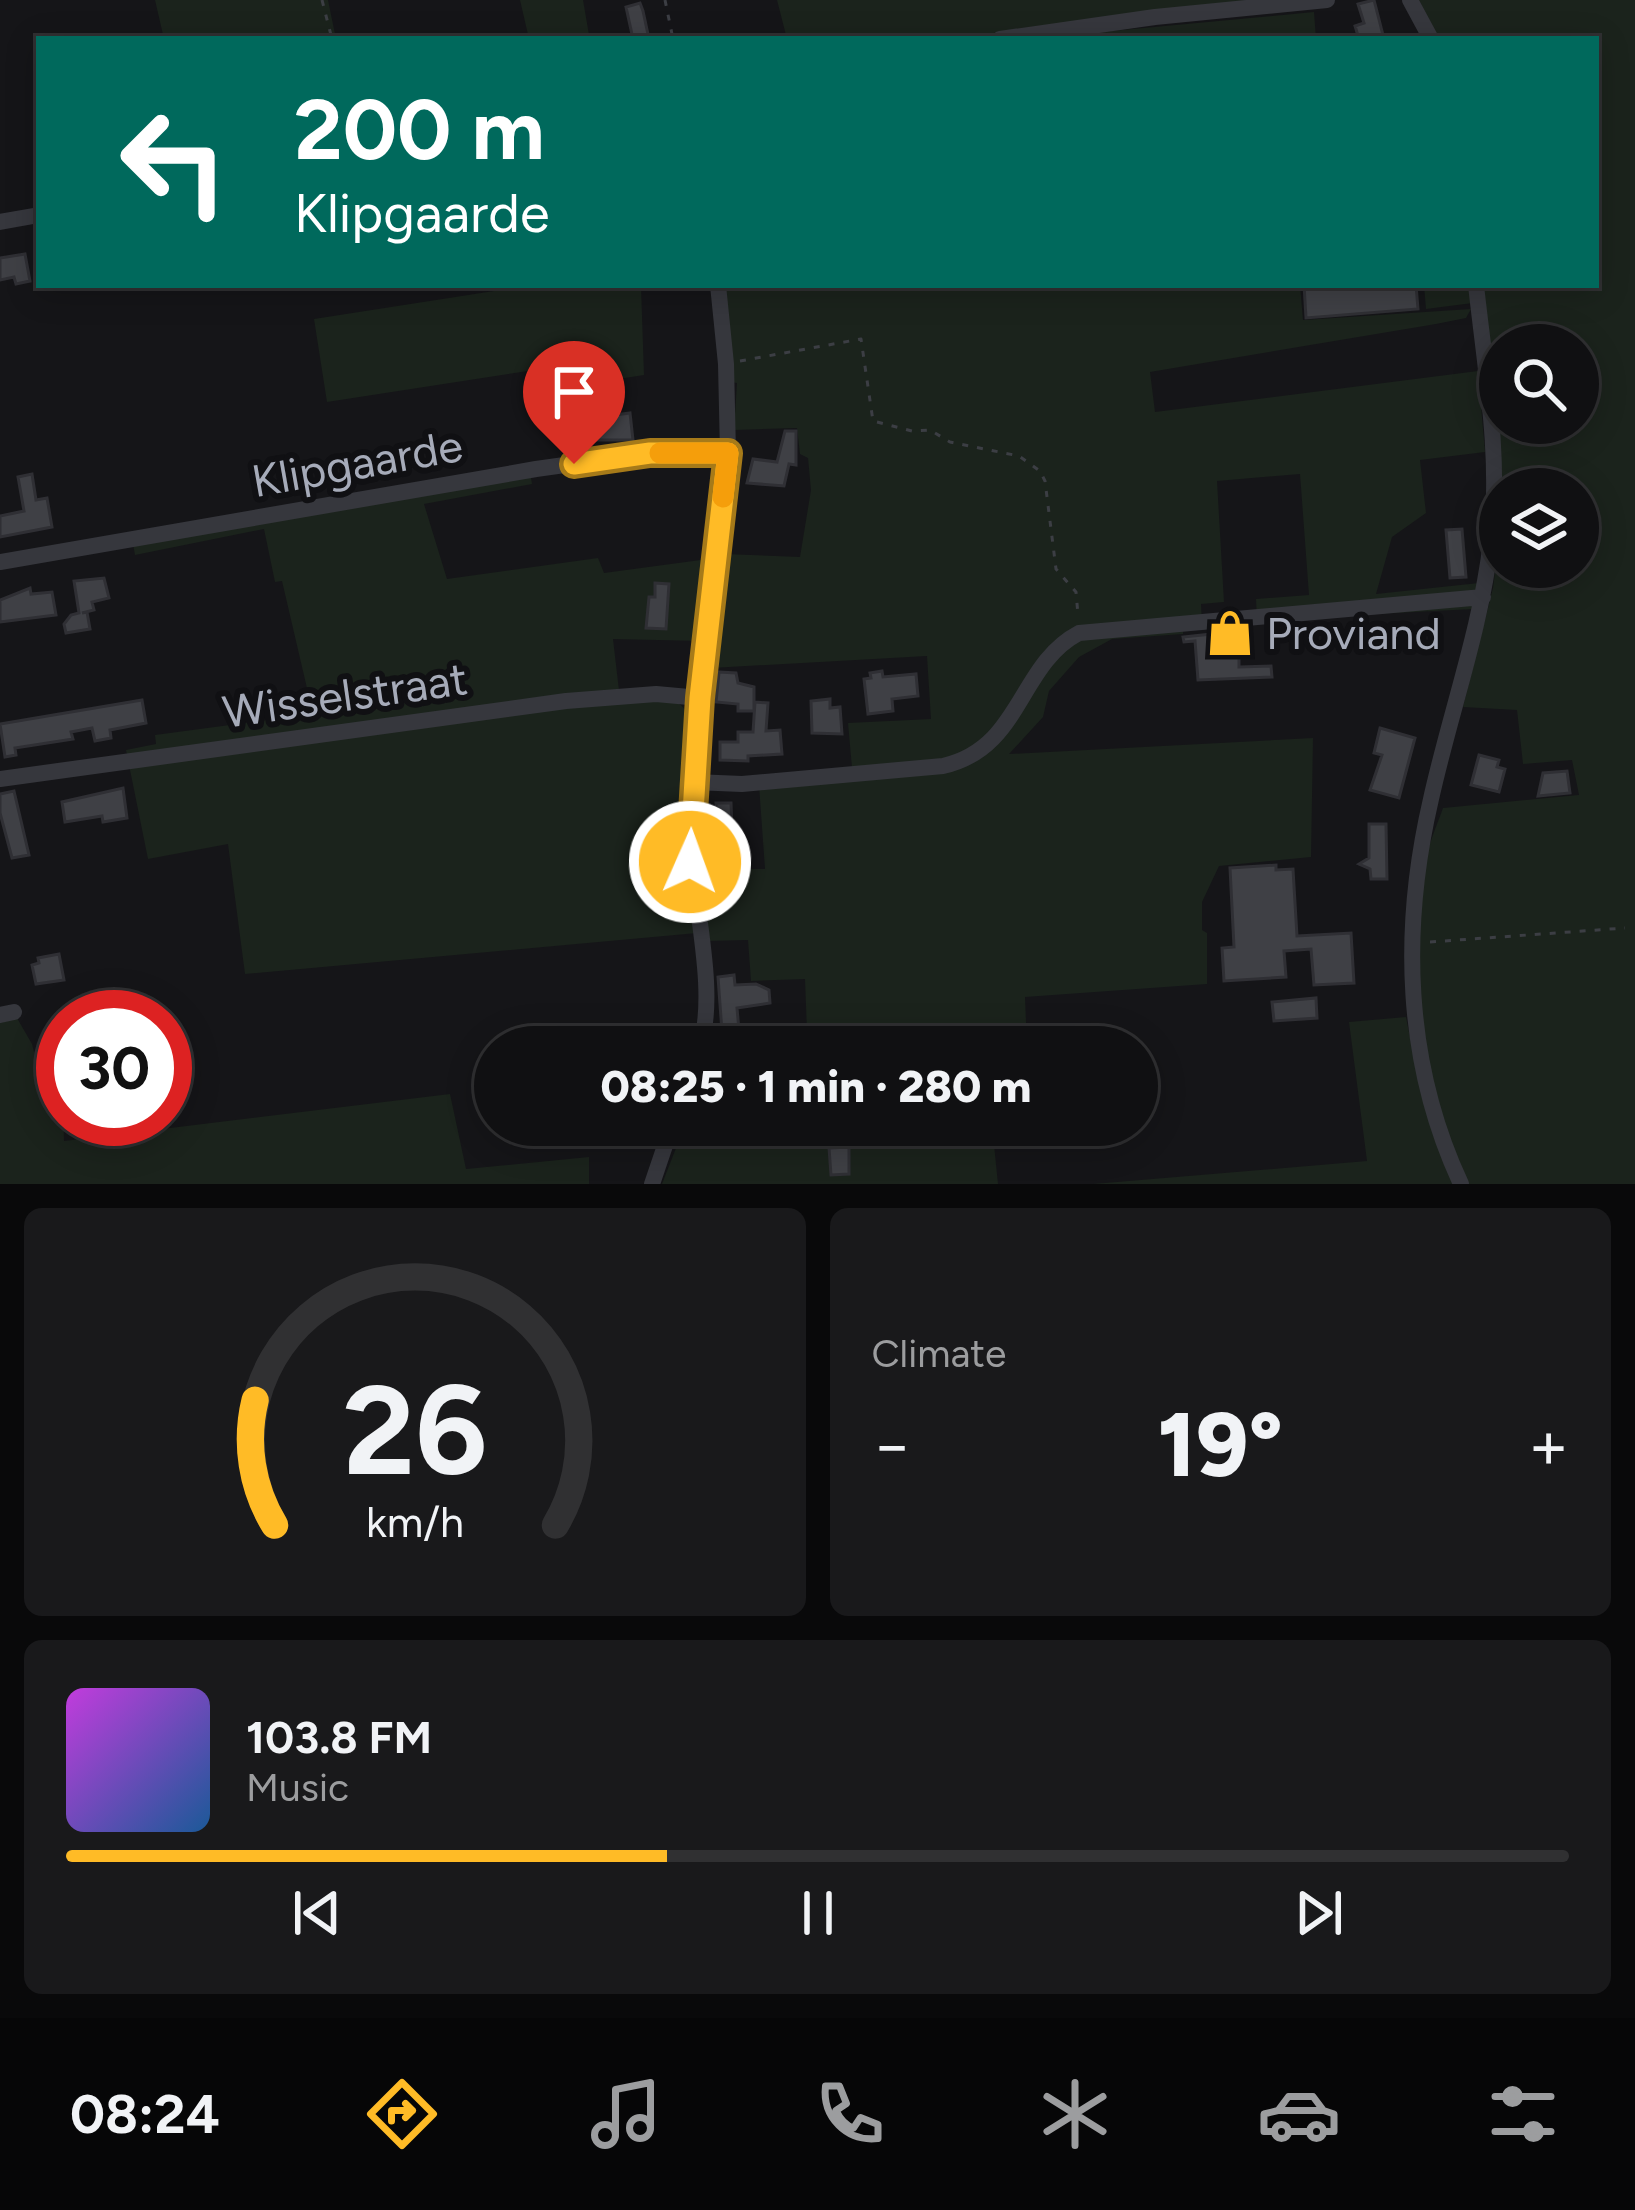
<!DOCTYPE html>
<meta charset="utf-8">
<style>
body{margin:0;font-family:Figtree,sans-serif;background:#19191b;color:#f1f3f6;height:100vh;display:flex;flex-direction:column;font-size:45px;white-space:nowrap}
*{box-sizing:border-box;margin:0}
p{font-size:39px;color:#9c9d9f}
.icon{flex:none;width:66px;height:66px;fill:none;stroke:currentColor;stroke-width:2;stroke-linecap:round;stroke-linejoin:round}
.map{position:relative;height:1184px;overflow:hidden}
.side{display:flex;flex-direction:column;gap:24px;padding:24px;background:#09090a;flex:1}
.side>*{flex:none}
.hud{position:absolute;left:36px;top:36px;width:1563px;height:252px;border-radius:0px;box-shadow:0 6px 30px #0003,0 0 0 3px #303032;background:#00695c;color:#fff;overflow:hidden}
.buttons{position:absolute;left:1479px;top:324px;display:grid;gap:24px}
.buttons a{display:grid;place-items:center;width:120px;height:120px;border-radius:50%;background:#101012;box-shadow:0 6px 30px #0003,0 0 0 3px #303032;font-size:60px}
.speed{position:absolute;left:36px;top:990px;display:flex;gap:24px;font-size:60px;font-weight:700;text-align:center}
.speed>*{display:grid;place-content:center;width:156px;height:156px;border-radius:50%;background:#101012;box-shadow:0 6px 30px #0003,0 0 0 3px #303032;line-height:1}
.speed .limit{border:18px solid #d22;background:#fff;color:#111}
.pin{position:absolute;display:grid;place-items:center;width:102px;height:102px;color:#fff;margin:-123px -51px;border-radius:50% 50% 50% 0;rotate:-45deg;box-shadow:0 0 12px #0007}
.pin .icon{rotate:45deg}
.me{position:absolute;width:132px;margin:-66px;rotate:2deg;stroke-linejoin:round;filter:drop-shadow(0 0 9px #0008)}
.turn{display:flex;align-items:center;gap:42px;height:252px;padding:0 60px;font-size:54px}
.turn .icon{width:156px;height:156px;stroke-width:2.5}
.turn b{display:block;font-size:84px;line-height:102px}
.big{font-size:90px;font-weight:800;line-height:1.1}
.side .card{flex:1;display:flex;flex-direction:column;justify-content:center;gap:18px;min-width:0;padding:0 42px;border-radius:18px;background:#19191b}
.side .dial{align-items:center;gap:0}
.dial svg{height:312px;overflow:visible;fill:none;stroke:#303032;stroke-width:7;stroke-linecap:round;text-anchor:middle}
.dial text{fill:#f1f3f6;stroke:none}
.song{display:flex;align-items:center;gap:36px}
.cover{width:144px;height:144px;border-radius:18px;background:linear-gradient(135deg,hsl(290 70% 55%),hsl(210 70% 35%))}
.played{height:12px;border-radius:6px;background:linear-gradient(90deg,#ffbb26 40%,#303032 40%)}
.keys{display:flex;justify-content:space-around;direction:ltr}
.heat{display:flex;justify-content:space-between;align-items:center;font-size:66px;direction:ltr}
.side .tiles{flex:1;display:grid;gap:24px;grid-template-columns:1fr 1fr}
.card:last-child{grid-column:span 2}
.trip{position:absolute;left:474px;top:1026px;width:684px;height:120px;border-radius:60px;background:#101012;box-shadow:0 6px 30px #0003,0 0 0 3px #303032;font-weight:800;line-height:120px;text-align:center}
.tab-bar{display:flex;height:192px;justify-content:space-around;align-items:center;background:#060607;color:#9c9d9f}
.tab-bar .icon{width:84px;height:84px}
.tab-bar .selected{color:#ffbb26}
.tab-bar b{font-size:54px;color:#f1f3f6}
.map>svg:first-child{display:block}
</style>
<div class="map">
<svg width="1635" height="1184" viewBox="0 0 1635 1184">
<rect width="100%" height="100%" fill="#151518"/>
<path fill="#1b231c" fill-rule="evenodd" d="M155,0h173l8,39h-172z
M520,0h63l6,35 9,-2 1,6h-70z
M777,0h480l-296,39h-174z
M1419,0h216v1184h-542l274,-23 -18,-139 57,-5 12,61c5,-71 -9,-146 7,-216 4,-19 12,-37 18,-54l136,-13 -7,-35 -49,4 -6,-54 -54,-3 30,-119 7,-56v35h78v-78h-78l-17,-204h113v-246h-157zM1500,345h78v78h-78z
M1314,12l2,27h-290z
M533,285h112l-4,1 3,89 -96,15 -7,-21 -214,33 -13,-83z
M719,285h581l3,35 168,-11 -5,9 -30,6 -286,48 5,40 323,-41 7,81 -65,8 6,53 -34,24 -16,57 103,-11 -5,26 -217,11 -1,-21 53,-4 -9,-121 -83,7 7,121 -23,2 1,19 -19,1v10l-71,5 -33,18 -30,34 -6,26 -34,37 304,-16 -2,119 -92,9 -17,36v28l5,3v51l-182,13 2,50h-226v-8l6,-7 -2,-53 -54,2 -3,-41 -42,1 -6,-72h65l-6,-84 94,-6 -5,-56 83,-4 -4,-63 -216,12 13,-114 76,3 11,-67 -3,-32 -8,-4 -3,-26 -63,2 3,-47 -7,-1z
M1424,285h47l2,18 -47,6z
M529,465l3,19 -108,20 23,75 151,-21 6,15 104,-14 -6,82 -89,-2 7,60c67,0 75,-5 65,67l7,1 5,166 -452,41 -17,-130 -80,15 -22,-109 30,-6 -1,-9 158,-21 -31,-133 -7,1 -11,-53 -129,26 -2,-11z
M17,1018l15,26 13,52 18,8 1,37 386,-47 16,75 123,-12v27h-589v-162z
M685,1125h307l6,59h-336z"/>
<path fill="#3f4045" stroke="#2f2f34" stroke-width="3" d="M1374,0l10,39h-25l-4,-13 9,-3 -6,-19z
M640,3l3,8 6,28h-16l-7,-32z
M25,254l5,27 -14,3 -2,-7 -14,3v-22z
M1304,285h112l2,24 -112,9z
M630,413l3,27h-39l-3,-22z
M785,431h11v34l-7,-1 -5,22 -37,-3 6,-24 24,3z
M32,474l4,26 11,-2 5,29 -52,10v-21l24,-5 -6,-34z
M1462,529l4,48 -16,1 -4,-48z
M104,578l5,20 -17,4 2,8 -12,3 5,-1 3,17 -24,4 -2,-9 7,-9 8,-2 -5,-32z
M655,583l14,1 -3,45 -20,-1 3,-31h6z
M30,588l1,6 21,-2 4,23 -56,7v-22z
M1212,634l1,10h26v23l32,-1 1,11 -74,3 -3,-39 -11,1 -1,-5z
M882,671l1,6 33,-3 2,22 -26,3 1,12 -25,3 -4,-35 7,-1 -1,-5z
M719,672l17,1 2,10 16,4v24h-16v-7l-22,-2z
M830,699v9l10,-1 2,27 -30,-1 -1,-32z
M142,700l4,23 -36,7 1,8 -16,3 -3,-13 -21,4 2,7 -58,9 1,7 -11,2 -5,-33z
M755,702l13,1 -2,28 14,-1 2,24 -34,2v5l-28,-1v-18h18v-10h15z
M1380,728l35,10 -16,60 -29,-8 12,-35 -8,-2z
M1479,755l20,5 -2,7 8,2 -6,23 -28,-7z
M1567,771l3,22 -32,3 5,-23z
M123,788l4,30 -24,4 -1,-6 -37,6 -3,-20z
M14,791l15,64 -17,3 -12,-45v-19z
M716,803h15l2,49 -15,1z
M1369,824h17l1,55h-16l-1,-10 -11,-5 10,-6z
M1276,865v5l17,-1 4,67 54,-3 3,50 -40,2 -3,-36 -27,2 2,26 -62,4 -2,-33 12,-1 -4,-79z
M59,954l5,26 -28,4 -4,-19 7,-2 -1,-5z
M734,975l1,10 21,-1 13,6 1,13 -33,5 2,22 -17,2 -4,-55z
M1316,998l1,20 -43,3 -2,-19z
M791,1026l5,21h-24l-1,-20z
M849,1147v27l-18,1 -2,-27z"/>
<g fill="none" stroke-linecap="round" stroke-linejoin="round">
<path stroke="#3c3e44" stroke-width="3" stroke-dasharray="6 9" stroke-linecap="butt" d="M322,0l10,39
M665,0l8,39
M740,361l121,-22 12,82 39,10 18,-1 20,12 69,14 21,15 5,10 11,88 20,23 2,23
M1430,942l195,-14"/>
<path stroke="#36373d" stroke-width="16" d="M1410,0l21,39
M1000,39l155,-22 172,-17
M0,222l39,-7
M0,562l536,-93 114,-16h78
M0,779l566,-78 90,-7 44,4
M694,782l48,2 201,-18c79,-18 75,-101 136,-133l404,-36
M0,1015l14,-3
M700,1047c19,-60 -10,-154 -10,-220l38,-374 -2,-89 -8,-79
M652,1184l20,-59
M1461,1184c-57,-122 -60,-256 -30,-385 19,-86 50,-170 60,-258 10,-85 -6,-172 -15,-256"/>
</g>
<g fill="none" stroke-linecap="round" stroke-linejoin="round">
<defs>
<path id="route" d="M574,464l76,-11h78l-28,245 -10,164"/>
</defs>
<use href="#route" stroke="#a67a19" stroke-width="30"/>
<use href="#route" stroke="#ffbb26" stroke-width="21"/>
<path stroke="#f59e0b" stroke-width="21" d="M660,453h68l-5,44"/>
</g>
<defs>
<symbol id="shop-bare" viewBox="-9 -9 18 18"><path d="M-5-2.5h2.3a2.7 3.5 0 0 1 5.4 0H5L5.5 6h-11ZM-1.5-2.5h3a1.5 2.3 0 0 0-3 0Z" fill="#ffbb26" stroke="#101013" stroke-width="2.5" paint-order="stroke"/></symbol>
</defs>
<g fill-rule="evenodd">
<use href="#shop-bare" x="1197" y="600" width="66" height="66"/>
</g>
<g text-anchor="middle" stroke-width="12" stroke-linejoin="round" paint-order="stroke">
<g font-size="45" fill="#a6abb9" stroke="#101013">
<text transform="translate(357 463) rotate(-10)" y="16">Klipgaarde</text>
<text transform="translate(345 695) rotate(-8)" y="16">Wisselstraat</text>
</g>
<g font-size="45" fill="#a6abb9" stroke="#101013" text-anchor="start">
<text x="1266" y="649">Proviand</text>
</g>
</g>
</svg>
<div class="buttons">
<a><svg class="icon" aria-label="search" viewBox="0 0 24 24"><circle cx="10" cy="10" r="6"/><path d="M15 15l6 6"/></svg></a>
<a><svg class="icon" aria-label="layers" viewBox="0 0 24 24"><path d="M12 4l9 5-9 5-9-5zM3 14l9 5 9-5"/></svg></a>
</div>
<div class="speed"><div class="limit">30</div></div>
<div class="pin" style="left:574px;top:464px;background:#d93025"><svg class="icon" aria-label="arrive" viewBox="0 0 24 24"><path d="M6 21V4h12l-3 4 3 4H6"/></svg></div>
<svg class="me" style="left:690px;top:862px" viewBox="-20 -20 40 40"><circle r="17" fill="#ffbb26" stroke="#fff" stroke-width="3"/><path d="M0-11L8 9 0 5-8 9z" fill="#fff"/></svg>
<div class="trip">08:25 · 1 min · 280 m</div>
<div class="hud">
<div class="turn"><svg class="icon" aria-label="left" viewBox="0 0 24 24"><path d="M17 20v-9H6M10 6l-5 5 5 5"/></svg><div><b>200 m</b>Klipgaarde</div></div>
</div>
</div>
<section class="side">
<div class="tiles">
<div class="card dial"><svg viewBox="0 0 100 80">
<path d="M14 69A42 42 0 1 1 86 69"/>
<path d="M14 69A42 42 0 0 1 9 37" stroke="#ffbb26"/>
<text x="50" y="56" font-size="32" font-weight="700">26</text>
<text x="50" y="72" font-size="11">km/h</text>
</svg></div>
<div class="card"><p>Climate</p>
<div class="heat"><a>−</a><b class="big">19°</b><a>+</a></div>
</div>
<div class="card">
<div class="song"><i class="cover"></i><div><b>103.8 FM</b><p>Music</p></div></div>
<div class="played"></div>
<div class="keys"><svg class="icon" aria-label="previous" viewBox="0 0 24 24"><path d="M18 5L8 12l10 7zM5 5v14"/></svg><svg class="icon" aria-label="pause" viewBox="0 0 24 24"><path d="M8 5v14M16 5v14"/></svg><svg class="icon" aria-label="next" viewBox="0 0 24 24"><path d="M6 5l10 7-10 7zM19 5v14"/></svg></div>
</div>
</div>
</section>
<nav class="tab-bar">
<b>08:24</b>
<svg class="icon selected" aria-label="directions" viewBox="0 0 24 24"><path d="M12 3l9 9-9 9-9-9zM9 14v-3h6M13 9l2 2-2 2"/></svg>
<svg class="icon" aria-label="music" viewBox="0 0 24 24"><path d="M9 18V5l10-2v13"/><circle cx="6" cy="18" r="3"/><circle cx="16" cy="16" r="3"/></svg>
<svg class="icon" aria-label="phone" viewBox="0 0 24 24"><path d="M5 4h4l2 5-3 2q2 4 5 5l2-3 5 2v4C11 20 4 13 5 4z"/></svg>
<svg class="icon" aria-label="climate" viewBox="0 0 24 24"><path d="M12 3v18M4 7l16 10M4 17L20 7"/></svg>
<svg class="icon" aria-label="car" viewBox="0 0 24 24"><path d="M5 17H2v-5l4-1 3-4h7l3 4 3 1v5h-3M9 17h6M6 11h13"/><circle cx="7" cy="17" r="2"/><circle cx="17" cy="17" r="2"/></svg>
<svg class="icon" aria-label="filters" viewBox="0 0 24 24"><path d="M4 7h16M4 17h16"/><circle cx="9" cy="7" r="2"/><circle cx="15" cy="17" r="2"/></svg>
</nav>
